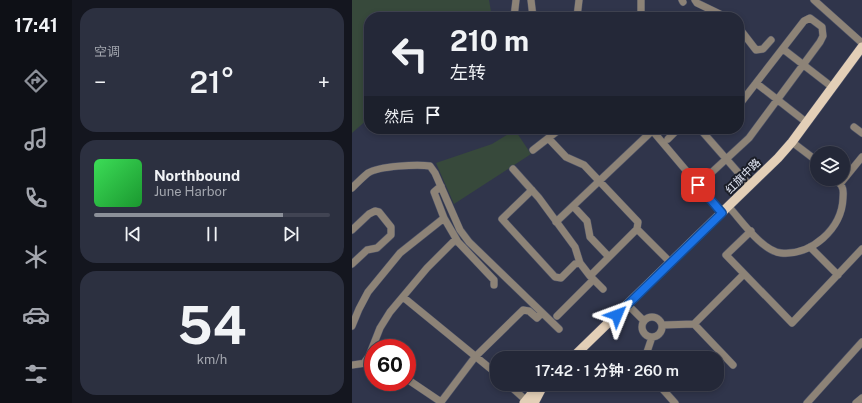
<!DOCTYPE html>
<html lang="zh">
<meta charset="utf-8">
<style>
body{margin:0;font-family:"Public Sans","Noto Sans SC",sans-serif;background:#2c3040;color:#f1f3f6;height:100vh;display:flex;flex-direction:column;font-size:15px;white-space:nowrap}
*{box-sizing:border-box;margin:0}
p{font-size:13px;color:#a3a6ae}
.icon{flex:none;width:22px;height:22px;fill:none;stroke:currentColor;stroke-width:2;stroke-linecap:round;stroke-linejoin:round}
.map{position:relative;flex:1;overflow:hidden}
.drawer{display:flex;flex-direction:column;gap:8px;padding:8px;background:#14161f;width:280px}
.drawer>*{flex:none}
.guide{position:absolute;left:12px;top:12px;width:380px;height:122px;border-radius:16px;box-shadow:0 2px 6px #0003,0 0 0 1px #414453;background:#242838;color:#f1f3f6;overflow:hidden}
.tools{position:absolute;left:458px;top:146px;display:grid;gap:8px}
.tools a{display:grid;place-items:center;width:40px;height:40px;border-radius:50%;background:#242838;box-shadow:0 2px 6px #0003,0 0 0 1px #414453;font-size:20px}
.speed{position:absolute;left:12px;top:339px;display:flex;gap:8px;font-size:20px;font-weight:700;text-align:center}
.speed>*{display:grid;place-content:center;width:52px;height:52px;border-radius:50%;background:#242838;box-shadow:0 2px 6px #0003,0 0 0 1px #414453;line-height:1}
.speed .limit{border:6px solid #d22;background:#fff;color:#111}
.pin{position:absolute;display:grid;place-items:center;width:34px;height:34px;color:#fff;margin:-17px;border-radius:8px;box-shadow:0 2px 6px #0006}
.me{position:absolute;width:44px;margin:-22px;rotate:46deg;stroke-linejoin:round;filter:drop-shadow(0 0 3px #0008)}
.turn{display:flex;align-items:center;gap:14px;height:84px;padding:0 20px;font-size:18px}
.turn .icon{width:52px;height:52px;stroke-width:2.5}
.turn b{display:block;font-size:28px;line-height:34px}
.then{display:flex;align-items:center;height:38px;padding:0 20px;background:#0003;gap:8px;font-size:15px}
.big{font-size:30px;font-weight:600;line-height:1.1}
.drawer .card{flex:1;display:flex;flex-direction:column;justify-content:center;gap:6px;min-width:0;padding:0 14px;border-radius:16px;background:#2c3040}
.drawer .dial{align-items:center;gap:0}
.dial b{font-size:52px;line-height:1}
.song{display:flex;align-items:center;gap:12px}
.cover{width:48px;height:48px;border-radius:6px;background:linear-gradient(135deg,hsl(130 70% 55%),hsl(130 70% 35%))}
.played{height:4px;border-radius:2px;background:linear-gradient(90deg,#8c9099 80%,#414453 80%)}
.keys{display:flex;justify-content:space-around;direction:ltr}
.heat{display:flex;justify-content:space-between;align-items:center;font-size:22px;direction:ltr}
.trip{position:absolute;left:138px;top:351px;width:234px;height:40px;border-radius:16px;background:#242838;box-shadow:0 2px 6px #0003,0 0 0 1px #414453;font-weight:600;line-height:40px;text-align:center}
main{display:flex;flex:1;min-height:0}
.tab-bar{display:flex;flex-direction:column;width:72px;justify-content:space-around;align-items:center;background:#0e1016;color:#a3a6ae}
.tab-bar .icon{width:28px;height:28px}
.tab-bar .on{color:#8c9099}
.tab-bar b{font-size:18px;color:#f1f3f6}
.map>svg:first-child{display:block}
</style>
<main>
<nav class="tab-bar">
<b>17:41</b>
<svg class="icon on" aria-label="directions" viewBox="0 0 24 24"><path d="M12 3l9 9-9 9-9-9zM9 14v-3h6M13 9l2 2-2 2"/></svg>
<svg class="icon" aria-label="music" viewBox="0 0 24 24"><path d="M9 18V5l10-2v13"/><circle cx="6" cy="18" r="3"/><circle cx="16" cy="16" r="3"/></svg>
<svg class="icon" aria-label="phone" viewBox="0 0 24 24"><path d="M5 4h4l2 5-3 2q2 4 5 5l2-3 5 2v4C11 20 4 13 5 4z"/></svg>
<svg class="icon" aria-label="climate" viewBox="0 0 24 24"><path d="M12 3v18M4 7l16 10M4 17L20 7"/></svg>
<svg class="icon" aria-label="car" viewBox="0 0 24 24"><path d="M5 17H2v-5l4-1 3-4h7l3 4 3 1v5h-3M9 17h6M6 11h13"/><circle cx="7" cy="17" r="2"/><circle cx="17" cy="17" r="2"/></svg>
<svg class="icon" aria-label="filters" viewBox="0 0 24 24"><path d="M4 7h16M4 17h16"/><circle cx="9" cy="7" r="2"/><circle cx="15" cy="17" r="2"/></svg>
</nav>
<section class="drawer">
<div class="card"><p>空调</p>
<div class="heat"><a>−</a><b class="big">21°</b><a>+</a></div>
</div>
<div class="card">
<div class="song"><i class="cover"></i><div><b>Northbound</b><p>June Harbor</p></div></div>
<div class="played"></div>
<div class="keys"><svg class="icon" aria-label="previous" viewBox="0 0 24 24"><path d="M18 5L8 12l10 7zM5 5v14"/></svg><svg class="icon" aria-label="pause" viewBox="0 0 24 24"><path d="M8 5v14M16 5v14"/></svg><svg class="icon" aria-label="next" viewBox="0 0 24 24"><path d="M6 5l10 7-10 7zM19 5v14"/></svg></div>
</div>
<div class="card dial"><b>54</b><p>km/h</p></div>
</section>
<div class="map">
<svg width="510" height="403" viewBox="0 0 510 403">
<rect width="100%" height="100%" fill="#30354b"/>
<path fill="#37493b" d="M0,0h137l3,17h-123v82l-3,2 2,18 -16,14z
M163,130l16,24 -77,50 -18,-41 56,-19z"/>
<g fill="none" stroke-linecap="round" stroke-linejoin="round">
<defs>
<path id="minor" d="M179,0l2,17
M289,0v12l3,5
M330,0l1,2
M343,0l2,3 29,14
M462,0l48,43
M162,17l2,-17
M225,17l2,-17
M387,28l17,22 7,-1 8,-9
M431,49l49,38
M404,83l50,39
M502,127l8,6
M299,129l71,84
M348,129l50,57
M197,139l17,18 18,8 54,57 -1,7
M316,139l10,-10
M440,142l25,19
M181,150l27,-21
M161,169l26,29 36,49 5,16 10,13
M488,184l22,-27
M346,185l51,-47 71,-96 3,-6 -1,-9 -12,-9 -6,3 -65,84
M89,186l-7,6 10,26 14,24 36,38v5
M0,188c5,-5 11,-11 16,-15 11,-7 50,-9 62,-7l5,7 25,57 9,12 90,87
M180,190l-30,29 53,58 6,1 14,-14 5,-1
M221,206l14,15 3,16 19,20
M377,207c12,13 33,44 52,46 30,3 61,-24 62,-55 0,-3 1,-8 -1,-11 -1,-3 -3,-6 -5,-8
M204,222l96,-91
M0,230l17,-16 6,-3 4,1 12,15v8l-14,13 -10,2 -15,14
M399,231l-25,24 66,68 70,-74
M458,247l28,28
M251,289l-13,-13 47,-47 34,34
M51,297l94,77
M276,305l16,16
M205,316l36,-36
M290 327a10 10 0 1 1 20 0a10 10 0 1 1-20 0Z
M342,324l50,-50
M311,325l31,-1 39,41
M0,326l7,-17 9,-17 32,-39 44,-35
M293,358l7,-21
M12,363l5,-7 11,-28 10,-16 37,-44 29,-29
M0,365l21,-3
M55,379l34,23 34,-45 48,-47 6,1 8,7 5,-5
M156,384l21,19
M306,384l17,19
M455,403l55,-61
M504,403l6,-5"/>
<path id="major" d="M220,358l206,-200 14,-16 70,-95
M172,403l10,-12 10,-7
M182,403l9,-17"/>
</defs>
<use href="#minor" stroke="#4d5267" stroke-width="8"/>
<use href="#major" stroke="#4d5267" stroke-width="10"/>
<use href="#minor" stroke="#8d8377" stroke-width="7"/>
<use href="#major" stroke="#e3cfb7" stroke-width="9"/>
</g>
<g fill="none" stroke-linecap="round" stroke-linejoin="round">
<defs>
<path id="route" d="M265,315l105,-102 -24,-28"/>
</defs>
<use href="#route" stroke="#114b97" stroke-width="10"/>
<use href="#route" stroke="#1a73e8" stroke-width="7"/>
</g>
<g text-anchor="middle" stroke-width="4" stroke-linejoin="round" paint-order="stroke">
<g font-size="11" fill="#e5e9f7" stroke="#1b1e28">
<text transform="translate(391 176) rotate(-45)" y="4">红旗中路</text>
</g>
</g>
</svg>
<div class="tools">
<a><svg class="icon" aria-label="layers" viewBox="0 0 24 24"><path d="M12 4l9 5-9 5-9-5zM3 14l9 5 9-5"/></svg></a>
</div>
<div class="speed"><div class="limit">60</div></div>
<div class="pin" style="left:346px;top:185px;background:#d93025"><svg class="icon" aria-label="arrive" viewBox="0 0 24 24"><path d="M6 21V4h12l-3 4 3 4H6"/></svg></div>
<svg class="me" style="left:265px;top:315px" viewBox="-20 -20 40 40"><path d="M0-17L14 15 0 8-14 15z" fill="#1a73e8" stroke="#fff" stroke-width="4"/></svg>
<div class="trip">17:42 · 1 分钟 · 260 m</div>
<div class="guide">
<div class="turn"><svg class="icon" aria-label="left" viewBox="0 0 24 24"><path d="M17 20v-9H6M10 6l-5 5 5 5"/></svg><div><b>210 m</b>左转</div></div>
<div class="then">然后<svg class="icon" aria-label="arrive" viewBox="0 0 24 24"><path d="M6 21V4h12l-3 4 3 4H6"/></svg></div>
</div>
</div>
</main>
